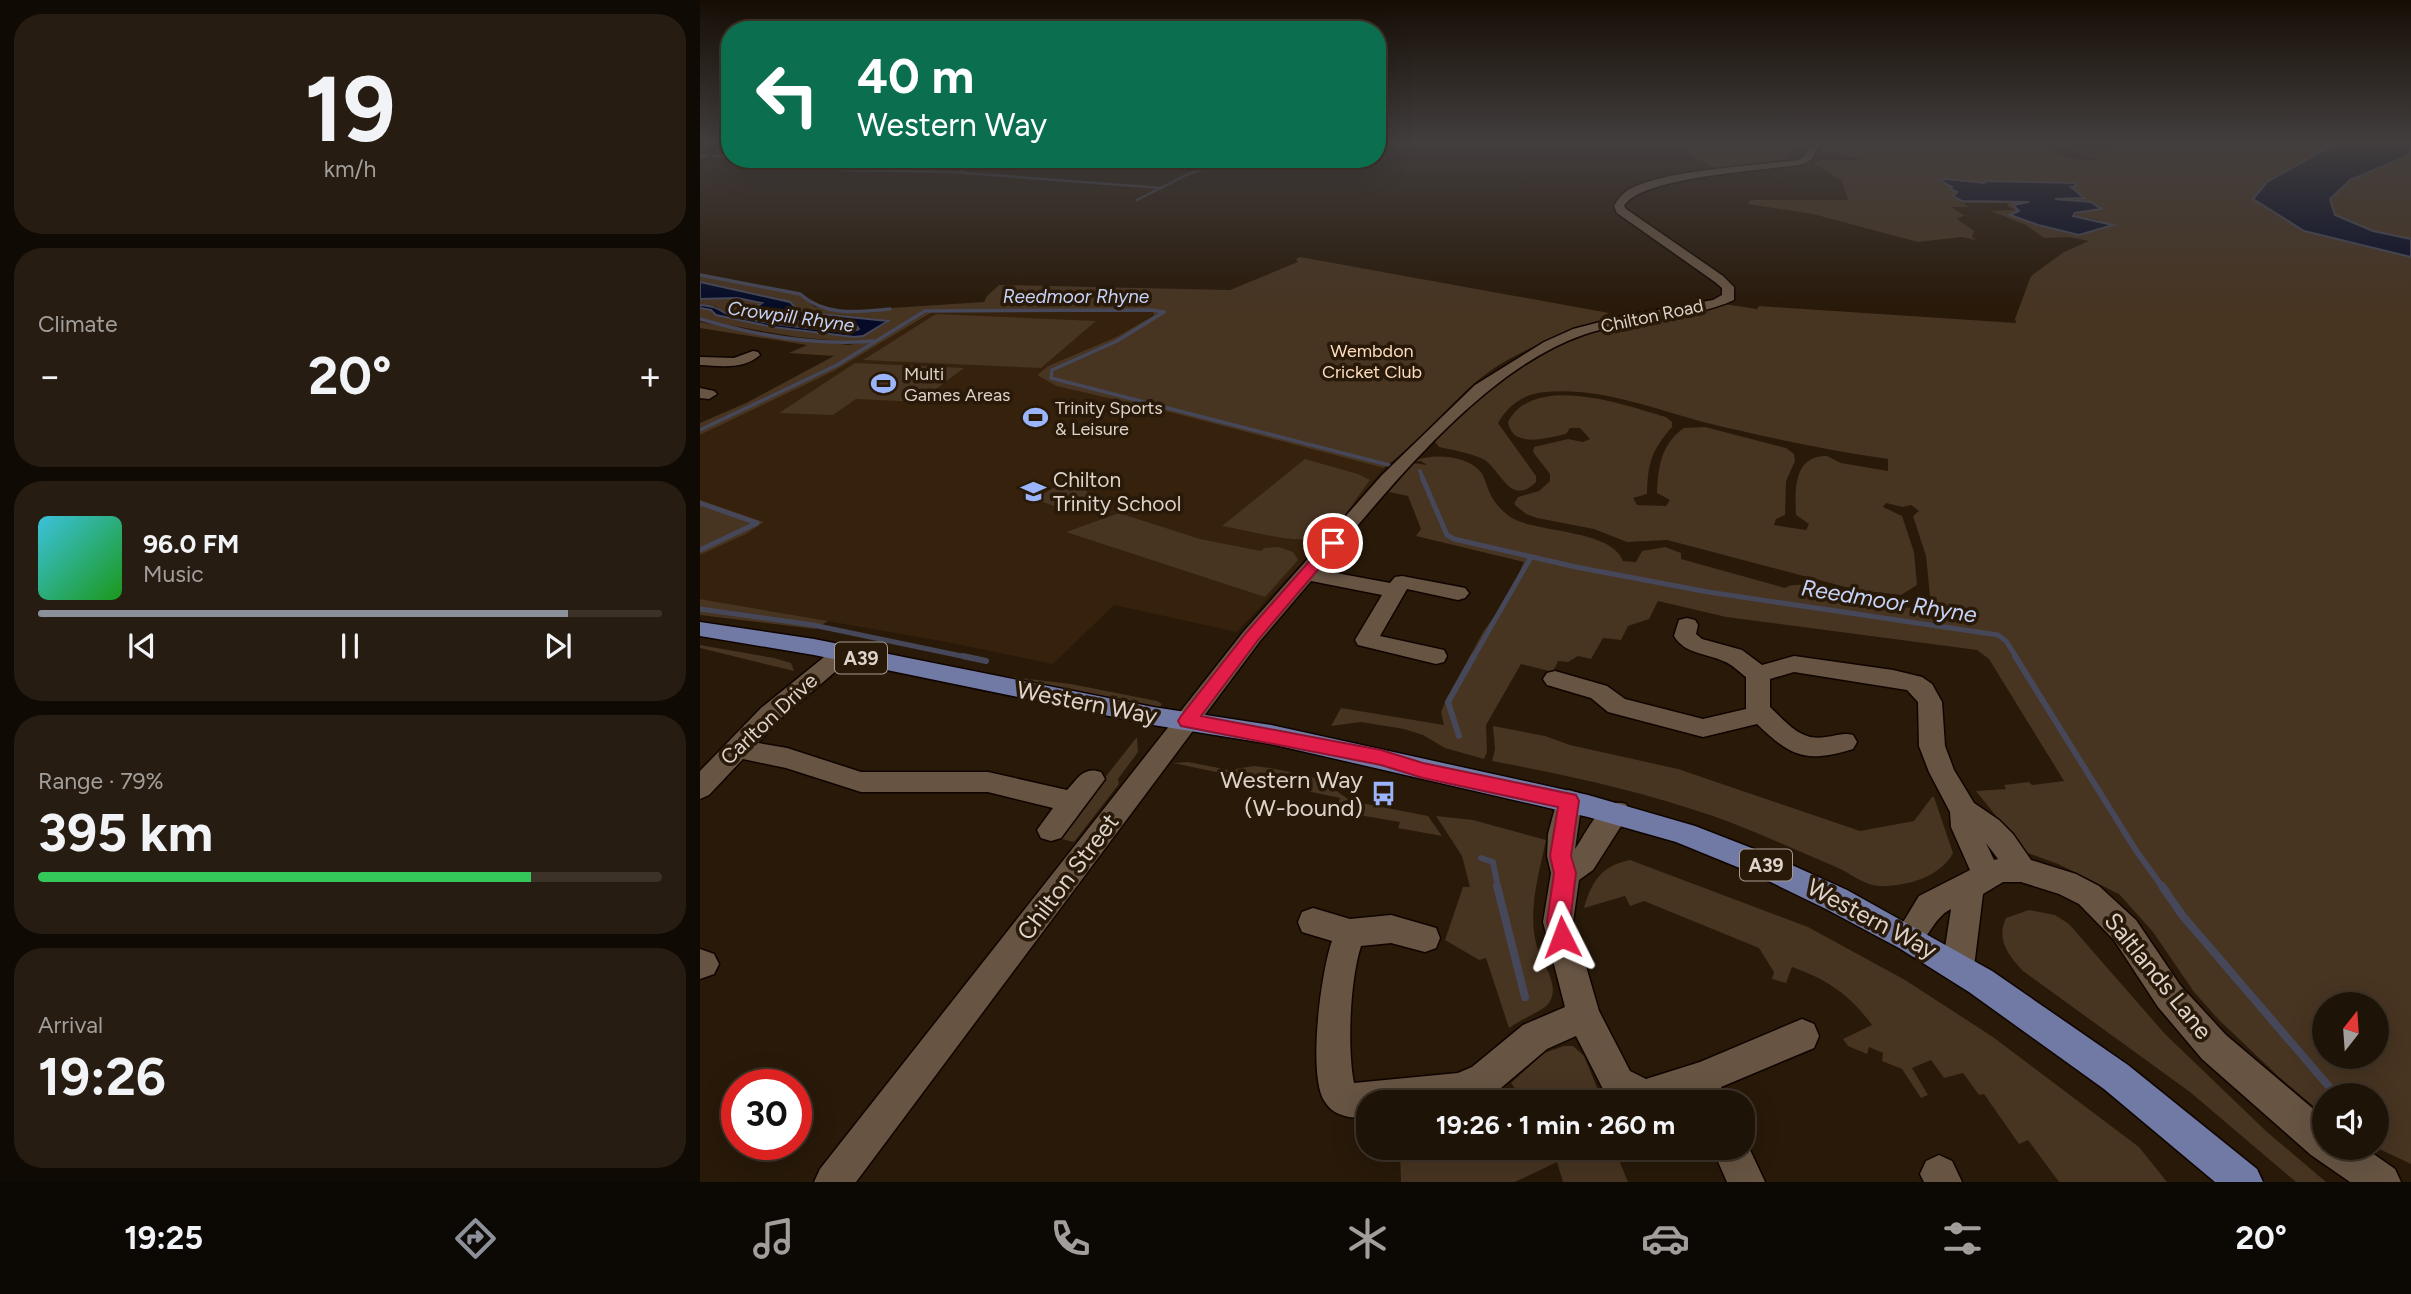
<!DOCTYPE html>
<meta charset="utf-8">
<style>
body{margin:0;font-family:Figtree,sans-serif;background:#261c11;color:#f1f3f6;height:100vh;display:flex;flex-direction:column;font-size:26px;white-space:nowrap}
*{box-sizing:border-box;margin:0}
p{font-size:23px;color:#a19e9b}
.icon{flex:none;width:38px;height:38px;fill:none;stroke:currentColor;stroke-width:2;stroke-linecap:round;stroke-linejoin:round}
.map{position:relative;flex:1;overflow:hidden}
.details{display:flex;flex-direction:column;gap:14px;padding:14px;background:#100a04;width:700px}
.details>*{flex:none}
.hud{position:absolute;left:21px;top:21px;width:665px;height:147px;border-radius:28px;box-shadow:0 7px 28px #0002,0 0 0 2px #3c3228;background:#0b6e4f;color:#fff;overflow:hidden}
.needle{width:46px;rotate:17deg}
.controls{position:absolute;left:1612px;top:992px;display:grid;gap:14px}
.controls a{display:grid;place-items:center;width:77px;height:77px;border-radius:50%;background:#1e1307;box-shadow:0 7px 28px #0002,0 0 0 2px #3c3228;font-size:35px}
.speed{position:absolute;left:21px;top:1069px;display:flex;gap:14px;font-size:35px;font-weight:700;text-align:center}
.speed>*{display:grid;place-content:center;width:91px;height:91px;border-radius:50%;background:#1e1307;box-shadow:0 7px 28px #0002,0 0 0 2px #3c3228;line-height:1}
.speed .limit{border:10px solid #d22;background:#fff;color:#111}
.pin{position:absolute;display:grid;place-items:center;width:60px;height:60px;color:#fff;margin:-30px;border:4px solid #fff;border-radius:50%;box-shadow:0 2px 7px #0007}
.me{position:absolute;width:77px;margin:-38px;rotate:357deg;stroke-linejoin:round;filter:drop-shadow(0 0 5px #0008)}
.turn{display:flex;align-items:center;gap:24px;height:147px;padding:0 21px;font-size:32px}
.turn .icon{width:91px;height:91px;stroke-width:2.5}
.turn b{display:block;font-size:49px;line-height:60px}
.big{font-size:52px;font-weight:700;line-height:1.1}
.details .tile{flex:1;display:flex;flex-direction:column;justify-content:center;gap:10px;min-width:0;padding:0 24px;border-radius:28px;background:#261c11}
.details .dial{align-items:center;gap:0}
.dial b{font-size:91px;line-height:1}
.song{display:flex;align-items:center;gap:21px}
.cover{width:84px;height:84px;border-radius:10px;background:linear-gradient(135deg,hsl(190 70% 55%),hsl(120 70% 35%))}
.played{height:7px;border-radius:4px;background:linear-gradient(90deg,#8c9099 85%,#3c3228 85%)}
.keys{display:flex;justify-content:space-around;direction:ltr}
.heat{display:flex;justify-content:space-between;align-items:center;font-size:38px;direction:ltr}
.charge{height:10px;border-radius:5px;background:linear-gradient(90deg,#34c759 79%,#3c3228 0)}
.trip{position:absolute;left:656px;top:1090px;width:399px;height:70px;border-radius:28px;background:#1e1307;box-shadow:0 7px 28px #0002,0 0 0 2px #3c3228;font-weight:700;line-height:70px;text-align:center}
.tabs{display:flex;height:112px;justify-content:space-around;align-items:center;background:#0c0803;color:#a19e9b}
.tabs .icon{width:49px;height:49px}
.tabs .active{color:#8c9099}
.tabs b{font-size:32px;color:#f1f3f6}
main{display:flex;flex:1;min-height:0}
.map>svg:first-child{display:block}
</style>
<main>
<section class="details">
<div class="tile dial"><b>19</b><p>km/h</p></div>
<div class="tile"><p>Climate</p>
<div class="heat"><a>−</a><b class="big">20°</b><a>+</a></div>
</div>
<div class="tile">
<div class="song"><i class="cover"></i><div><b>96.0 FM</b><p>Music</p></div></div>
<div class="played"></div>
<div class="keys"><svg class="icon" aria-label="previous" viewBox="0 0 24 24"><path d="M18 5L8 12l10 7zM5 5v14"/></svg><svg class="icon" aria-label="pause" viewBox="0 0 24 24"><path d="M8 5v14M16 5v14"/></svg><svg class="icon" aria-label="next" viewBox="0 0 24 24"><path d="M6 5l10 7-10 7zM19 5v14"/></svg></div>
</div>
<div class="tile"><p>Range · 79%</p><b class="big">395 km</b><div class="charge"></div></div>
<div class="tile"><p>Arrival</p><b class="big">19:26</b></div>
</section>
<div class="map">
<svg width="1711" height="1182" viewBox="0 0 1711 1182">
<rect width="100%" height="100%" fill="#281909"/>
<path fill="#35210c" d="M237,310l216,2 1,2 -38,23 -68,29 -11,9 19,11 121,28 207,54 -44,53 -103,111 -123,-27 -61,59 -112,-23 -241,-42v-44l63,-33 -63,-22v-65l134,-64z"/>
<path fill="#473421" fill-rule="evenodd" d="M971,143h127l-13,16 -69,10z
M1124,143l210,3 -2,-3h20l-3,1c13,17 31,16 51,16l-26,-8 -3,-7 -11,-2 13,1 11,6 28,1 -10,-8h234l-69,39 -13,18 50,31 107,26v907l-34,-16 -1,-52h-52v19l-45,-38 -60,-57 -25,-28 -41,-60 -34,-38 -61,-30 -33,-12 -49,-61 30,-2 -2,-4 25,-3 3,3 32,-4 -75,-122 -12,-9 -251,-33 -68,-16 -9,18 -21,7 -7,14 -18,-2 -12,21 -13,-3 -10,6 -10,-1 -5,11 -32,-8 -35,61 1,27 -3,7 -39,-11 -22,-13 -19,-6 -43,-7 -30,4 10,-18 103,17 -3,-13 4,-10 38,-70 24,-33 17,-37 -108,-26 5,-7 -13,-33 -19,-4 24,-29 14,2 -6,-4h-7c18,-8 52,-6 66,10 4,5 5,10 7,15 4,13 15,27 27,33 28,14 98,11 109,42l13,1 6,-11 23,-4 16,6v6l104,29c24,-16 114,35 151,15l-6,-7 -4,-40 -13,-40 6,-5 -8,-6 -8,2 -17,-4 -3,4 19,9 12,36 3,33 -16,10 -44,-5 -190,-50 -40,2 -33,-13 -57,-11 -11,-4 -12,-10 4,-7 21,-6 11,-10v-7l-17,-22 1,-5 34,-8 15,3 7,-3 -10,-11h-10l-4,6c-19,4 -54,15 -58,-12 26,-50 117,-17 158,-5l6,5v5c-21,24 -24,36 -25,67l-14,4 4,7 29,1 4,-6 -13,-7c1,-26 4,-49 27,-65l21,-1 81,21 8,6 1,7 -9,20 -1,34 -9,4 -2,6 32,5 3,-6 -13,-9c-1,-24 -3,-60 31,-59l14,7 47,8v-12c-63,-9 -123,-22 -185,-37 -51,-14 -104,-35 -158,-30 -21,2 -36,12 -47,31l38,53v6c-26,26 -35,-13 -53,-23 -13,-6 -30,-9 -44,-12l-4,-5 12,-16 39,-35 59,-41 60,-24 119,-22 33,5 2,-3 257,17 -1,-4 16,-43 33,-24 25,-11 -20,-4 -25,1 -18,-13 -35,-14 24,-1 -8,-4 1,-3h-45l6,4h-17l11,8 27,1 -25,-1 -8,4 17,12 -2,6 4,3 -14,-3 -44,5 -105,-28 -65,-10 2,-4h98l-6,-19 -28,-18 8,-3h41l-21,-6 -22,-2zM1247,179l37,4 1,-2 89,2 -4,3 13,11 -30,2 27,1 20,7 -28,9 27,4 -26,13 -62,-19 9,-3 -6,-6 17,-2 -7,-3 -54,2 -24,-19zM1624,1004h52v53h-52z
M1711,155v84l-38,-8 -38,-16 -5,-16 20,-19z
M600,257l309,56 -7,3 12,3c-48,12 -107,34 -144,68 -29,27 -55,57 -86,81l-207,-54 -121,-28 -19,-11 11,-9 68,-29 38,-22 -1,-3 -217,-2 -102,61 -134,64v-12l46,-20 88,-47 -45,-3 18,-8 -107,-17v-6l63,12 85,11 14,-2 -65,-6 -92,-16 -5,-2v-11l11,2 5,5 57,12 81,10 9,-1 24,-13 -89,-13 -9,-8 -89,-20v-7l100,19 15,13 30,4 139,-9 3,-6 12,-11 231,5 68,-28 -2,-3z
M37,298l22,3 2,5 -14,5 30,9 79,5 3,4 -13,4 -63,-9 -58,-11 -10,-7 -15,-1v-6z
M236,314l160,7 -55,47 -178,-8z
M155,363l109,5 -45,34 -63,-3 -23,16 -54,-2z
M605,459l53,15 12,6c-14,18 -30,47 -51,57 -18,9 -76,-8 -97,-11z
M390,473l3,3 -8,13 3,4 12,4c-12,25 -43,10 -62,3v-3l39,-23z
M0,500l64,22 -18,12 -46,21z
M419,513l81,26 61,12 3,-3 15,-1 14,5 5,8 -33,37 -199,-65z
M0,599l128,22 -13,8 -115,-14z
M0,645l74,13 17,5 3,8 -94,-23z
M285,674l86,10 86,17 5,3 -2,3z
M793,726l52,10 25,9 108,24 182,62 54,-10 18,-24h2l19,56c-12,24 -48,34 -74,33 -15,-1 -29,-13 -43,-19 -41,-17 -81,-36 -123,-51 -72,-25 -146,-41 -221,-55l3,-12z
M437,737l1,15 -20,27 1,5 -45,58 -17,-4z
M488,762l41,8 25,-4 16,2 39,8 16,7 26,18 77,15 14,20 -44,-8 2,-6 -65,-11 5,-13 -167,-35z
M736,816l37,4 73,20c-7,34 -19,72 -9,107 5,17 24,38 12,56 -6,8 -30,17 -40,25l-23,-70 -7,2 -34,-20 18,-53h7l-8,-31z
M930,860l178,67 97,53 88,57 146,110 28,35h-108l-31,-42 -9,4 -35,-50 -5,1 -16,-22 -19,5 -13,-18 -19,8 16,27 -7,3 -19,-29 -20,-8 1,-8 -14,-6 -2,7 -19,-8 -5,-7 29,-14c-23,-31 -44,-45 -80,-58l-6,16 -14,-4 2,-7 -15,-24 -115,-47 -14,5 -5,-10 -41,12c8,-27 17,-42 46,-48z
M1329,910l26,5 14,9 96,110 102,98 59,50h-30l-106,-90 -167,-121c-15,-16 -27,-31 -17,-53z
M864,1046h9l11,10 19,46h-88l6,-5 -10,-14 33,-30z
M700,1148h214l14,34h-65l-6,-20 -42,20h-114z"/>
<path fill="#050b27" stroke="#464758" stroke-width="2" d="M1636,143h75l-1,12 -60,25 -20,19 5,16 38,16 38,8v18l-107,-26 -51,-32 14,-17z
M1247,179l37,4v-2l90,2 3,3 -6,1 13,11 -29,1 36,3 10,7 -26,4 -2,3 40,9 -34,10 -41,-10 -28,-10 9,-4 -6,-6 16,-3 -67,-1 -9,-5 4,-4 -7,-3 2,-2 -13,-7z
M0,282l90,20 8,8 10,3 80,8 -25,15 -9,1 -81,-10 -57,-12 -5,-5 -11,-2v-3c12,1 15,2 25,8 12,7 125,23 134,16l-3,-4 -79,-5 -31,-6 16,-11 -25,-5 -37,1z"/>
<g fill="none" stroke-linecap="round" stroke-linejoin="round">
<path stroke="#464758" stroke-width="2.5" d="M0,156l7,-1
M13,156l17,1
M49,159l99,11 104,2 209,16
M260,172l26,-13
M437,200l47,-24 43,-17"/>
<path stroke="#464758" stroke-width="3.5" d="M0,275l100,19c26,23 58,18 90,15
M0,319c54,16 116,27 173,22
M0,430l137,-65 88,-54 226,-1 13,2 -47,29 -65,29 -1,8 338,87
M720,471l3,7"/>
<path stroke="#464758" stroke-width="5" d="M722,477l25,58 7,4 122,28 132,25 290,43 8,6 11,17
M0,503l57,20
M0,550l57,-27
M0,609l113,16 158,33
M773,658l58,-101"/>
<path stroke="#464758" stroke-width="6" d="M263,656l23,5
M1315,656l120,193 28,39
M759,736l-11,-34 26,-46
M781,858l12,4 5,26"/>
<path stroke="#464758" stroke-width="8" d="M797,886l28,111
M1462,886l20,29 155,181"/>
<defs>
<path id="minor" d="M1112,143h8l-8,16 -8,5c-37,7 -162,12 -180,42l2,3 97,67 11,11v13c-46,21 -102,18 -151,35 -101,35 -195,155 -263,235l70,13 5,-6 7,-1 63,12 4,5 -4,5 -7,2 -51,-11 -27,47 64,14 3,6 -3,6 -8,2 -78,-19 -3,-5 27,-45 -71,-14 -51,60 -404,541h-42l6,-13 424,-538 138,-156 93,-90 69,-43 29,-13 50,-13 90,-16 9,-5v-7l-7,-6 -98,-69 -3,-7c4,-7 8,-12 14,-16 31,-19 131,-25 171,-30l6,-5z
M53,351l5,1 2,3c-16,15 -40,11 -60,10v-8l34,1z
M0,388l14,3 3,3 -8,5 -9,-1z
M987,618l8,2 3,5 -2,9 6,5 40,11 20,15 32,-9 99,14 29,7 10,7 10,18 3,44 9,24 20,33 25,17 14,14 18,26 45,14 23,12 37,34 44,65 46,50 98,83v30h41l30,21 6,13h-51l-39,-27 -109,-96 -44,-52 -44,-67 -35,-36 -20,-10 -38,-12h-18l-20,12 -9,73 -5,11 -11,4 -11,-4 -5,-11 9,-58c-20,10 -22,34 -42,42l-11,-4 -4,-10 25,-41 51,-26 -19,-43 -1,-15 -21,-40 -10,-26 -1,-44 -11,-12 -113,-18 -24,7v28c17,16 31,35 56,30 10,-1 16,-5 27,-2l4,7 -4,7c-47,14 -61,9 -96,-25l-54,13 -95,-25 -17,-14 -44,-13 -4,-6 4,-6 8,-2 52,15 18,13 78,20 43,-10v-32c-7,-5 -14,-13 -23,-16 -18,-8 -38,-7 -49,-25l5,-16zM1286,843l12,16 -4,1z
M142,646l8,3 3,5 -3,5 -71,61 -21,23 29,5 74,24h127l79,18c11,-12 17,-24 34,-18l4,7 -44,59 -10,3 -10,-3 -4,-8 16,-22 -65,-16h-127l-75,-24 -43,-9 -34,36 -9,4v-28l61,-63 73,-59z
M869,790l10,3 3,8 -7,48c13,-18 26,-53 51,-45l4,8 -37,58 -14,10 -6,42 26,89 31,60 16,8 54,-17 102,-43 12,5 5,12 -5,12 -93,39 6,15h-35l-1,-3 -9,3h-68l-8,-7 -30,-59 -29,13 -52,44 -23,9h-104v15c-15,2 -34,0 -43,-15 -18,-25 -4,-131 7,-161l-30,-9 -4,-10 4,-10 11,-4 37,11 41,-4 45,13 4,10 -4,10 -11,4 -34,-9 -30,3c-11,34 -14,102 -7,137l104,-10 14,-6 51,-42 42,-18 -22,-85 8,-49 -4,-17 1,-22 11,-41z
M0,949l14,5 5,10 -5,10 -14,5z
M1043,1135l22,47h-38l-15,-34h31z
M1239,1155l13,6 10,21h-38l-4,-8 6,-13z"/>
<path id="major" d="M0,622l114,17 339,68 118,18 317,70 107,31 77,30 75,34 145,81 136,94 129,104 6,13h-48l-111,-93 -135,-97 -70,-44 -73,-39 -74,-36 -76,-31 -88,-25 -317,-73 -118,-19 -339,-70 -114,-19z"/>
</defs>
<use href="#minor" stroke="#100400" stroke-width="3"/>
<use href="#major" stroke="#100400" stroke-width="3"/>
<use href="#minor" fill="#675443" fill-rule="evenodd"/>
<use href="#major" fill="#717aa4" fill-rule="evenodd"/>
</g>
<linearGradient id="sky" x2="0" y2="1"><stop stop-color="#160e05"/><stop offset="0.46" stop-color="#423e3e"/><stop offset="1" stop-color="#423e3e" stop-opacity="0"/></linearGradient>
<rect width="1711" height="309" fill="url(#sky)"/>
<path fill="#e11d48" stroke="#92132f" stroke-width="2" d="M633,538l8,5 -3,3 -80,94 -57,76 180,34 42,13 153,32 3,6 -8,55 5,17 -6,49 4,15 -4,8 -8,3 -8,-3 -7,-23 7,-49 -4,-17 8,-49 -135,-29 -42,-13 -200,-39 -3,-5 3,-5 66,-84 81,-92z"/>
<defs>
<symbol id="stadium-bare" viewBox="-9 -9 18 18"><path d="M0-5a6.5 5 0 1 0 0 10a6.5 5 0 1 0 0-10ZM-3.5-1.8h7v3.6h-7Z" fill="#9bb5fd" stroke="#281909" stroke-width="2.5" paint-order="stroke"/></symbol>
<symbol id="school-bare" viewBox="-9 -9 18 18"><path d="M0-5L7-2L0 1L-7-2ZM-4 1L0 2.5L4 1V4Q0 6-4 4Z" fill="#9bb5fd" stroke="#281909" stroke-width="2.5" paint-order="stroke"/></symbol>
<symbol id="bus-bare" viewBox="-9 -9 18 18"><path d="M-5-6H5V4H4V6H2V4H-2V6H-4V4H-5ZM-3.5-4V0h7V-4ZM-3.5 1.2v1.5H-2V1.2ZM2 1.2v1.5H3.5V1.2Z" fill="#9bb5fd" stroke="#281909" stroke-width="2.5" paint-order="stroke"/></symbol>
</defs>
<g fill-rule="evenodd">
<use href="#stadium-bare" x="166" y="366" width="35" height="35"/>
<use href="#stadium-bare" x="318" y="400" width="35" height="35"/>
<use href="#school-bare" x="316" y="474" width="35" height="35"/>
<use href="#bus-bare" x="666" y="776" width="35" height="35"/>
</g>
<g text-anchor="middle" stroke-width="7" stroke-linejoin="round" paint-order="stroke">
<g font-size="18" fill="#ded3ca" stroke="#281909">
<text transform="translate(952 316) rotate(-12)" y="6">Chilton Road</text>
</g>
<g font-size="18" fill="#fdddbf" stroke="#281909">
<text x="672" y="357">Wembdon<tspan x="672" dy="21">Cricket Club</tspan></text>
</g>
<g font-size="18" fill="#ded3ca" stroke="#281909" text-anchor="start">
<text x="204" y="380">Multi<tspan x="204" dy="21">Games Areas</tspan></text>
<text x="355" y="414">Trinity Sports<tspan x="355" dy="21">&amp; Leisure</tspan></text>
</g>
<g font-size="19" font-style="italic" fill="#c6d3f8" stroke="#281909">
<text x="376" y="303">Reedmoor Rhyne</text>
<text transform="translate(91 316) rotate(8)" y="7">Crowpill Rhyne</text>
</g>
<g fill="#281909" stroke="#a79b90" stroke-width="2">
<rect x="135" y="642.5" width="52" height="31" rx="5"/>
<rect x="1040" y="849.5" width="52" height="31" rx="5"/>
</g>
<g font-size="19" font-weight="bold" fill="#ded3ca">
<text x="161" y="665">A39</text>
<text x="1066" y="872">A39</text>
</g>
<g font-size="21" fill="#ded3ca" stroke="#281909" text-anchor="start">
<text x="353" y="487">Chilton<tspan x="353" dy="24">Trinity School</tspan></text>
</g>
<g font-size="21" fill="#ded3ca" stroke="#281909">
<text transform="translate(69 719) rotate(-43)" y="7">Carlton Drive</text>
</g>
<g font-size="23" font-style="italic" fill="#c6d3f8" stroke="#281909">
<text transform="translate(1189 601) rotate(9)" y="8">Reedmoor Rhyne</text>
</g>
<g font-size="24" fill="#ded3ca" stroke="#281909">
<text transform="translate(387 703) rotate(11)" y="8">Western Way</text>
<text transform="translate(368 877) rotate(-53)" y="8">Chilton Street</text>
<text transform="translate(1172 919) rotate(28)" y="8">Western Way</text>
<text transform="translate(1458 976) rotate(51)" y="8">Saltlands Lane</text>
</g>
<g font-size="24" fill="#ded3ca" stroke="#281909" text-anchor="end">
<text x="663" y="788">Western Way<tspan x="663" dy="28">(W-bound)</tspan></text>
</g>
</g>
</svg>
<div class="controls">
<a><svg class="needle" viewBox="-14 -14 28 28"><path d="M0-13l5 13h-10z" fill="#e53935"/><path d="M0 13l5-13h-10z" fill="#a19e9b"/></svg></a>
<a><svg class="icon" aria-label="sound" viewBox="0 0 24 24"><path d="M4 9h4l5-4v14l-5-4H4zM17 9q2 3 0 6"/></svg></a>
</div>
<div class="speed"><div class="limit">30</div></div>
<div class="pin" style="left:633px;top:543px;background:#d93025"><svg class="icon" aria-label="arrive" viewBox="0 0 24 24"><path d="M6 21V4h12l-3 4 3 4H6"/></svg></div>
<svg class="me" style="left:862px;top:937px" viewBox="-20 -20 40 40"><path d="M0-17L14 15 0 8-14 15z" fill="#e11d48" stroke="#fff" stroke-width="4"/></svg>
<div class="trip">19:26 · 1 min · 260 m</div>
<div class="hud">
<div class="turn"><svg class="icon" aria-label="left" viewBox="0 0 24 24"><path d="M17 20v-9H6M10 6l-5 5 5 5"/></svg><div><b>40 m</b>Western Way</div></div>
</div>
</div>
</main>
<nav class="tabs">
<b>19:25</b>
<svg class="icon active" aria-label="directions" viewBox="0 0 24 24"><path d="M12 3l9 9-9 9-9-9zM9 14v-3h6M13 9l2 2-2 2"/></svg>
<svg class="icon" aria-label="music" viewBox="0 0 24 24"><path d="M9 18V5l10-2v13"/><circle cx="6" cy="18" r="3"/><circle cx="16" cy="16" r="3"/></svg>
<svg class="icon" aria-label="phone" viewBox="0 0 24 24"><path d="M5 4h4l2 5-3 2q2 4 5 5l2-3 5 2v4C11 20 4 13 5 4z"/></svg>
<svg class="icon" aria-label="climate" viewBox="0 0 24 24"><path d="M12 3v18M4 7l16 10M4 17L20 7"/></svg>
<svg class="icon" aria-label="car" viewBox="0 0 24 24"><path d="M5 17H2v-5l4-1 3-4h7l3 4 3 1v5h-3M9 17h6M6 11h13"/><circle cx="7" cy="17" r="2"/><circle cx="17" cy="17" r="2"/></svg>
<svg class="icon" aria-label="filters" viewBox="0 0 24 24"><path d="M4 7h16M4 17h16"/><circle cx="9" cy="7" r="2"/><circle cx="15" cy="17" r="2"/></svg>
<b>20°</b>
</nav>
